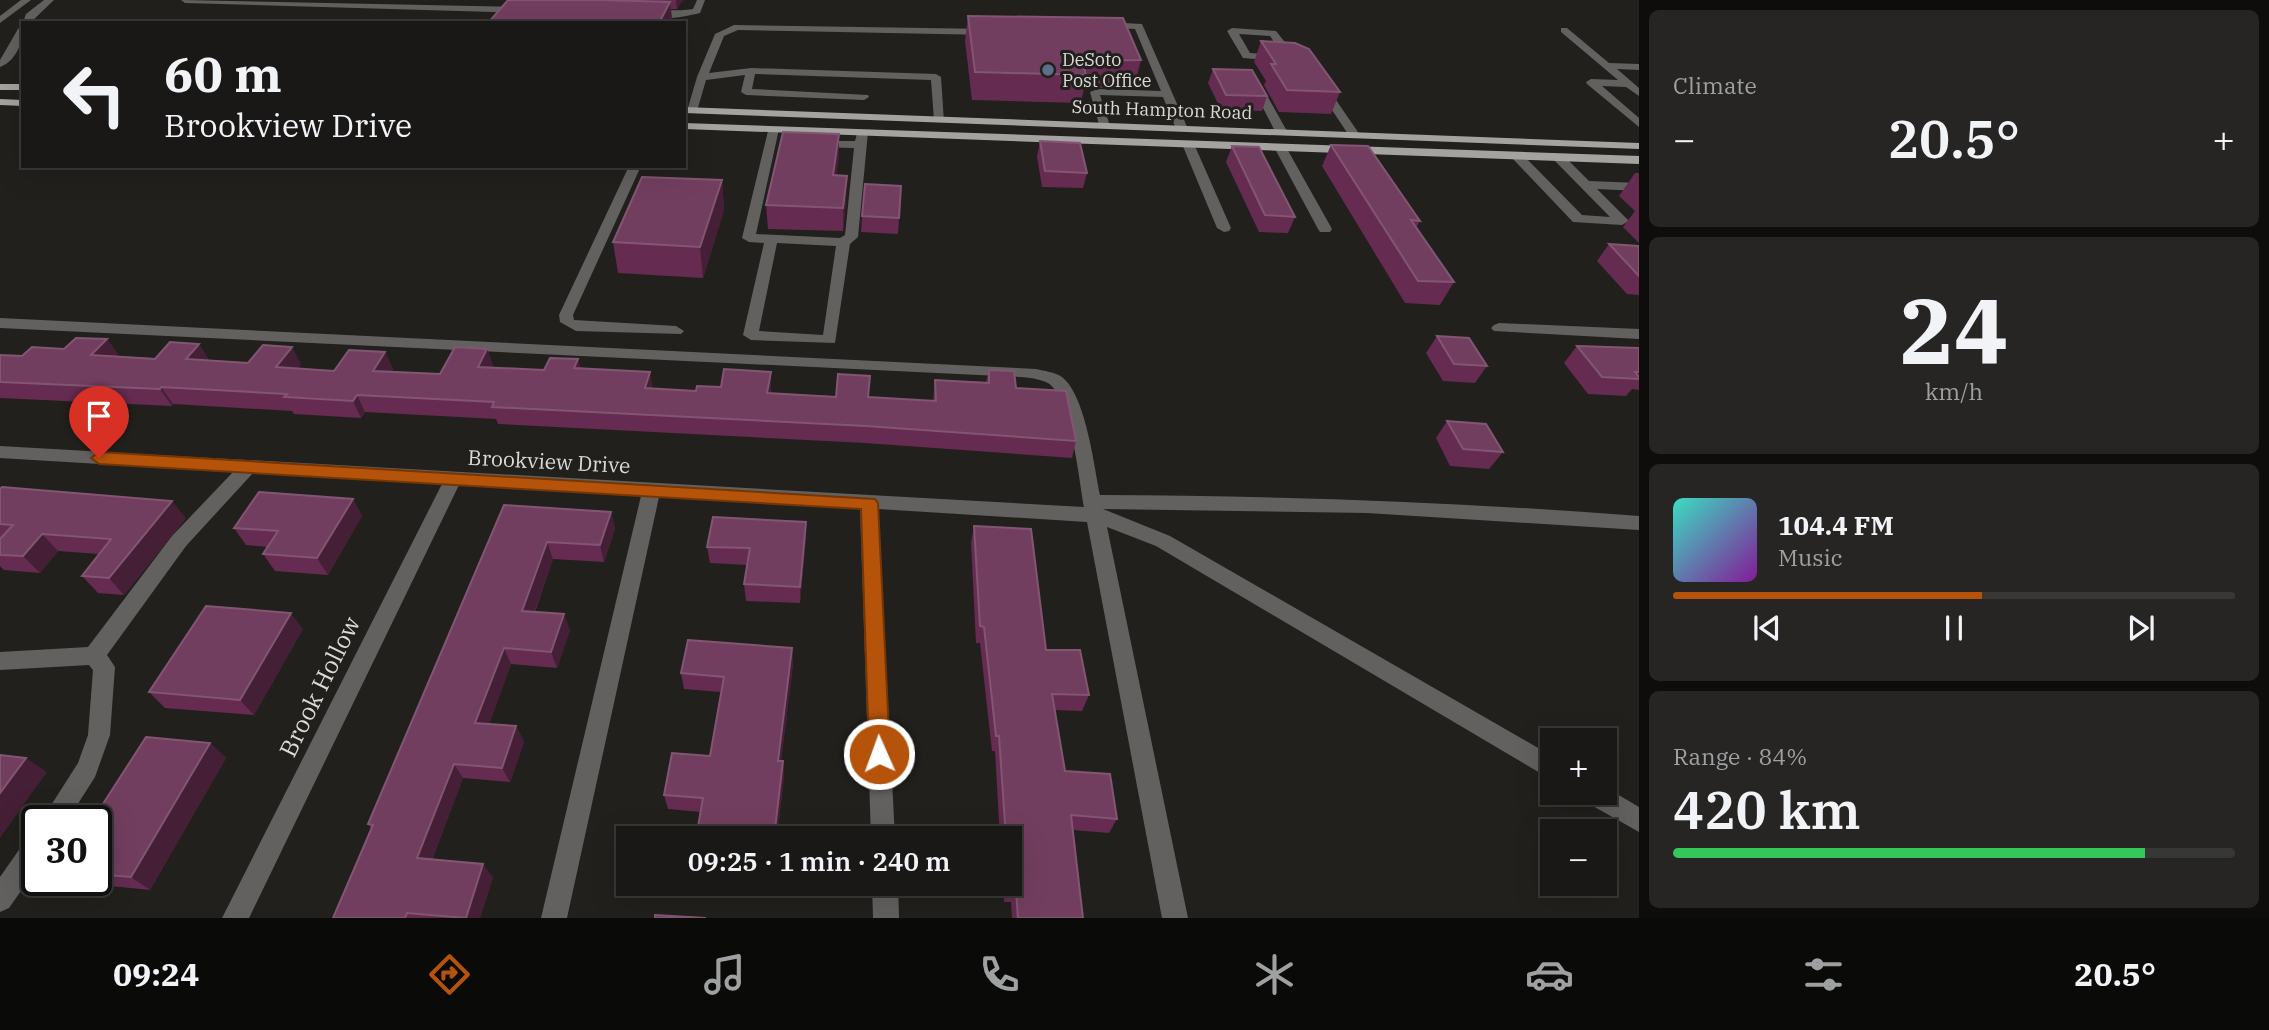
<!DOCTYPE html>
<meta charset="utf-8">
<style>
body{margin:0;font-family:"IBM Plex Serif",serif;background:#262523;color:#f1f3f6;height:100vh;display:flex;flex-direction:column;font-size:26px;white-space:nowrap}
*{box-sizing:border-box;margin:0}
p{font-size:23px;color:#9fa0a1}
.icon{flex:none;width:38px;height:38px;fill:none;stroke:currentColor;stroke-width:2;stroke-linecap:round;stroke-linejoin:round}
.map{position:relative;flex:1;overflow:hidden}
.drawer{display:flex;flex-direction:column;gap:10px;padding:10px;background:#0e0d0c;width:630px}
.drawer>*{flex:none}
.banner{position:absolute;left:21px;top:21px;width:665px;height:147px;border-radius:0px;box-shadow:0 7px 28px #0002,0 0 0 2px #373735;background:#191816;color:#f1f3f6;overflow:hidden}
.fabs{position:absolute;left:1540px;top:728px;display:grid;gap:14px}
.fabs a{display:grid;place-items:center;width:77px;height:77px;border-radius:0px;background:#191816;box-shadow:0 7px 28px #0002,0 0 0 2px #373735;font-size:35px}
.speed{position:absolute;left:21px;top:805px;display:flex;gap:14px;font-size:35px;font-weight:700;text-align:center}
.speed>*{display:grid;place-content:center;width:91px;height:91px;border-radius:50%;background:#191816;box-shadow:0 7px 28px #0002,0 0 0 2px #373735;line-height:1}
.speed .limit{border:4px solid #111;border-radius:10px;background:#fff;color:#111}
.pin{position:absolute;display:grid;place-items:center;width:60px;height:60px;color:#fff;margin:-72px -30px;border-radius:50% 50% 50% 0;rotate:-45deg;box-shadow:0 0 7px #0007}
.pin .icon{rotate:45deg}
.me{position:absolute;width:77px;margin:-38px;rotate:358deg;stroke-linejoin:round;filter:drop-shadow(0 0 5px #0008)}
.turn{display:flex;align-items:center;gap:24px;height:147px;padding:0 28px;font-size:32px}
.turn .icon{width:91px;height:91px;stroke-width:2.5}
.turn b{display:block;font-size:49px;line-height:60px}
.big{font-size:52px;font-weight:600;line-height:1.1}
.drawer .widget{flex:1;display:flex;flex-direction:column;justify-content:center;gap:10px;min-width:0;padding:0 24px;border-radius:10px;background:#262523}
.drawer .dial{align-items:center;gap:0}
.dial b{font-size:91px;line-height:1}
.song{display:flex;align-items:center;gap:21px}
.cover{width:84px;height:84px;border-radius:10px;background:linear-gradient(135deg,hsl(170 70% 55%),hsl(290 70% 35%))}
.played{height:7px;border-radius:4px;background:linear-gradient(90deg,#b45309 55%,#373735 55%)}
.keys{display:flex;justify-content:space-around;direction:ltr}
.heat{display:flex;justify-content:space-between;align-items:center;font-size:38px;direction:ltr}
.charge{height:10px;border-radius:5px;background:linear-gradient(90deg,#34c759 84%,#373735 0)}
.trip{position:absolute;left:616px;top:826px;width:406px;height:70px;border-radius:0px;background:#191816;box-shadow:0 7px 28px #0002,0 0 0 2px #373735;font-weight:600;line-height:70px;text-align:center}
.tab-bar{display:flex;height:112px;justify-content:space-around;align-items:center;background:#0a0a09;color:#9fa0a1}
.tab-bar .icon{width:49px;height:49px}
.tab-bar .selected{color:#b45309}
.tab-bar b{font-size:32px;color:#f1f3f6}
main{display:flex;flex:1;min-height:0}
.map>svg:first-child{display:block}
</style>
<main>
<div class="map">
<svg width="1639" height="918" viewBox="0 0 1639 918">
<rect width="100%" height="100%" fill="#21201d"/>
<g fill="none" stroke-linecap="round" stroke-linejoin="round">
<path fill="#626160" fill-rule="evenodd" d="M21,0h10l-31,23v-7z
M44,0h10l-24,23 -8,2 4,-11z
M181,0l342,7 5,3 -5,3 -338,-10z
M697,0h8l-5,13c-17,4 -40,9 -56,1 12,-6 34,-2 49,-5z
M1104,22l38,2 46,105 -2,2 -10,-2 -13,-32 -63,-2 10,31 -10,2 -10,-36 8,-3 63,2 -26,-62 -34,-2v-4z
M734,25l256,4 5,3 -5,3 -252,-5 -14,6 -15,37 42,-5 185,6 5,3 3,45 -10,-2 -3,-40 -176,-6 -3,15 116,6 1,2 -5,3 -118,-5 -5,-3 4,-17 -39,5 -9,31 -9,2 -1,-2 10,-34 18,-43z
M23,26c0,17 -7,35 -23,41v-7l18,-31z
M1232,28l44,3 23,29 -5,3 -8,-3 -16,-24 -31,-2 11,19 28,2 5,3 -5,3 -35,-3 -16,-27z
M1561,28h6l42,35 30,1v6l-22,-1 22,19v8l-13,-9 -24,-1 37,32v9l-52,-43 -1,-2 5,-3 27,1 -57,-48z
M1251,81l9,2 28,50 -2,2 -10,-2 -26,-50z
M1317,84h8l35,51 -2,2h-8l-34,-51z
M769,127l10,2 -23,105 84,4 5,-3 9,-87 -39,-1 -6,-3 6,-3h40l3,-11 10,2 -10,105 -8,7 -15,99 -84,-3 -8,-5 21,-92 -15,-1 -7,-4zM777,243l59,3 -13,89 -64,-4z
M1188,141l6,3 37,84 -2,3 -5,1 -7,-4 -35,-84z
M1280,144l6,3 46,82 -2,3h-10l-2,-3 -44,-82z
M1517,152l4,1 61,62 28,2 -55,-56v-6h8l26,26 50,2v8l-42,-2 32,32 -7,4 -49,-3 -60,-63 -2,-3z
M629,166h12l-68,149 1,5 102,6 8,5 -3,3 -105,-3 -16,-9 -1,-7z
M0,318l1036,51c8,2 19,3 26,8 24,19 32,89 38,118 180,1 360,7 539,21v14l-272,-17 -264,-4 67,27 382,220v24l-396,-234 -49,-19 81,391h-26l-75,-396 -209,-13 17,329h-24l-11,-330 -201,-11 -92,421h-26l100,-422 -182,-11 -210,433h-27l220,-434 -189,-11 -67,73 -79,109 8,12 -5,68 -15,42 -28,44h-26l37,-58 10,-28 5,-65 -4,-5 -89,5v-18l88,-5 84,-111 61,-64 -233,-14v-12l1084,61c-5,-27 -13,-110 -36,-124 -14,-7 -34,-6 -49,-7l-999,-48z
M1499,323l140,6v10l-145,-8 -3,-3 3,-3z
M1605,787l34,20v25l-55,-31 -4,-8h25z
M37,834v34l-28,40 -9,4v-35l28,-40z
M872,884h26l1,34h-26z"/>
<path fill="#a5a3a0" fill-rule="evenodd" d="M0,84h23v6h-23z
M0,99l23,1v6l-23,-1z
M684,107l955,36v6l-955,-36z
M684,123l955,33v8l-955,-35z"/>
</g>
<path fill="#652b50" d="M508,0h175l-6,9h-6l1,11 -1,3h-183z
M968,16l173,44 -7,28h-50l-3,15 -109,-3 -7,-59z
M1261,41l79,51 -9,22 -52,-2 -15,-27 2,-4 -12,-19z
M1213,69l54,27 -5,15 -41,-1 -13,-27z
M1040,141l47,32 -4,15 -41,-1 -5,-30z
M1331,145l89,76 -4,7 38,54 -14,23 -35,-2 -83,-137z
M1232,146l63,71 -7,16 -29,-1 -33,-70z
M839,156l-3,20 10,23 -3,32 -75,-2 -2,-24z
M1635,173h4v70l-16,-16 12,-16 -16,-15z
M722,180l2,30 -21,68 -85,-5 -5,-31z
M901,186l-3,48 -37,-2 1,-16z
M1609,244l30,2v49l-12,-1 -30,-33z
M1437,336l50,30 -12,17 -32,-2 -17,-28z
M107,339l12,17 129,7 53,1 -4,5 37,2 51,-19 8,17 -2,3 49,2 47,-25 6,17 -1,1 52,3 34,-11 2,10 73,19 43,3 75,-2v4l162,8 2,-21 51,2 3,-12 27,18 60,53 -4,17 -207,-15 -367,-19 -2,-5 -131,-7 -4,6 -67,-4 -2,-3 -119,-7 -1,2 -172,-8v-43l22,1 42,-7z
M1577,346l62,2v42l-7,-1 -6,7 -38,-2 -24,-31z
M1447,421l56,31 -14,17 -39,-3 -14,-28z
M0,489l186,29 -62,77 -26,-2 -16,-17 17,-22 -41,-3 -18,22 -36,-3 -4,-4z
M353,499l9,17 -34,59 -53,-4 -12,-17 5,-7 -22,-2 -12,-17z
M504,505l107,7 4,17 -11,33 -51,-3 -18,53 35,18 -13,38 -46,-4 -22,60 27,2 8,16 -14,40 -47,-4 -31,82 61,17 -13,41h-147l38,-90 -3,-4z
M806,522v16l-6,65 -54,-2 -2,-17 3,-19 -37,-2 -3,-16z
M974,526l72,124 43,45 -7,16 -27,-1 10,61 52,48 -8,14 -36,-3 10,88h-71l-1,-16h-7l-1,-18h7v-46h-10l-5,-87h-3l-12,-108h-4l-5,-100z
M303,629l-49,86 -89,-7 -16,-16z
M792,648l1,16 -12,97h2l1,15 -7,62h-81l5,-26 -33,-3 -4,-14 46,-39 11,-64 -37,-3 -3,-16z
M210,743l16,15 -76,132 -69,-7 -5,-3h20v-59z"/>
<path fill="#441f36" d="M676,0h7l-6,9z
M670,2l2,18 -1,3h-12z
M839,134v22l-6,43v-24z
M847,176l-1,23 -3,32v-23z
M722,180l2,30 -21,68 -3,-31z
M107,339l12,17 -28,-1z
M199,344l11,17 -24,-2z
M292,347l9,17 -15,20 -10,-17z
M487,349l6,17 -9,18 -6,-17z
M385,352l8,17 -12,19 -8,-17z
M578,359l4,17 -8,-8z
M650,372l3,17 -8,-1z
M771,372v17l-3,21 -1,-17z
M161,387l12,17 -1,2 -12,-17z
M357,395l8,17 -4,6 -8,-17z
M353,499l9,17 -34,59 -11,-17z
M172,501l14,17 -62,77 -15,-17z
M611,512l4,17 -11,33 -4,-17z
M806,522v16l-6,65v-16z
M42,534l16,17 -18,22 -17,-17z
M547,542l6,17 -24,68 -7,-16z
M291,613l12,16 -49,86 -14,-15z
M564,614l6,16 -13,38 -6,-16z
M504,648l7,16 -27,74 -9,-15z
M792,648l1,16 -14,111 -1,-14z
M516,726l8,16 -14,40 -8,-14z
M210,743l16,15 -76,132 -19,-13z
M26,758l21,14 -47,66v-45z
M783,761l1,15 -7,62h-3z
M454,764l9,14 -35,94 -11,-14z
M483,864l10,13 -13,41h-14z"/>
<path fill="#723e5f" stroke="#825672" stroke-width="2" d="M508,0h93l69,2 -11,21h-171z
M968,16l155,2 18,42 -59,1 4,14 -111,-3z
M1261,41l34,2 14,6 31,43 -53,-2 -16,-26h5z
M1213,69l39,1 15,26 -41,-1z
M783,132l56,2 -6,41 14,1 -4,32 -77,-3z
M1040,141l40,2 7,30 -42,-2z
M1331,145l37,1 52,75 -9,-1 43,62 -36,-1z
M1232,146l27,1 36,70 -30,-2z
M642,177l80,3 -22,67 -87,-5z
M865,184l36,2 -2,32 -37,-2z
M1609,244l30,2v30z
M1437,336l32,2 18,28 -33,-2z
M76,338l31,1 -16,16 64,4 15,-17 29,2 -13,15 62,4 15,-18 29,2 -16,20 58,4 15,-21 36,2 -12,19 67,3 15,-27 32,2 -9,18 66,3 6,-12 28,1 -4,9 76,4 -5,16 51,3 1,-5 24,1 3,-18 47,3 -4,21 69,4 2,-23 32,2 -2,21 68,4 -1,-21 54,3v-13l25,1 2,17 50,3 10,50 -210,-15 -374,-19 2,-5 -137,-7 -4,6 -69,-4 3,-3 -126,-7 -1,2 -160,-7v-27l22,1 10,-9 32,2z
M1577,346l62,2v24h-4l4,5v2l-37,-2z
M1447,421l39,3 17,28 -40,-3z
M2,487l170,14 -63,77 -27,-2 29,-37 -69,-5 -19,22 -23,-1v-16l13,-14 -13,-1v-35z
M259,492l94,7 -36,59 -54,-4 15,-23 -44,-3z
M504,505l107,7 -11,33 -53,-3 -25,69 42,3 -13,38 -47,-4 -29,75 41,3 -14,42 -48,-4 -37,94 66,6 -17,54 -59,-5 -2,5h-72l40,-93 -5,-1z
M713,517l93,5 -6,65 -56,-3 6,-36 -43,-1z
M974,526l57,3 15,121h34l9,45 -37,-1 13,77 45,3 7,45 -46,-4 12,103h-65l-2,-28 -6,-1v-51h-4l-7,-102h-3l-12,-109 -4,-1z
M206,606l85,7 -51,87 -91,-8z
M688,640l104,8 -14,113h5l-9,77h-78l7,-40 -39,-3 8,-42 38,3 14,-79 -43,-4z
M146,737l64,6 -79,134 -35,-3v-53h-4z
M0,755l26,3 -26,35z
M655,915l51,3h-51z"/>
<path fill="#b45309" stroke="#753606" stroke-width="2" d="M99,452l776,47 3,4 12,251 -3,7 -8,3 -7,-3 -3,-7 -8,-245 -762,-45 -8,-6z"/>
<circle fill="#5c6f8a" stroke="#21201d" stroke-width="2.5" cx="1048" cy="70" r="7"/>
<g text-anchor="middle" stroke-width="6" stroke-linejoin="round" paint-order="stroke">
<g font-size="18" fill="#dbdad8" stroke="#21201d" text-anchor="start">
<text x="1062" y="66">DeSoto<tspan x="1062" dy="21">Post Office</tspan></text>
</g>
<g font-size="18" fill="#dbdad8" stroke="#21201d">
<text transform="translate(1162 110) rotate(2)" y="6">South Hampton Road</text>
</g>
<g font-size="21" fill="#dbdad8" stroke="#21201d">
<text transform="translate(549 462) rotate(3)" y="7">Brookview Drive</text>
</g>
<g font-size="24" fill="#dbdad8" stroke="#21201d">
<text transform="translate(320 687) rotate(-64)" y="8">Brook Hollow</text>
</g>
</g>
</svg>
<div class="fabs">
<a>+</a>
<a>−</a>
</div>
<div class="speed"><div class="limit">30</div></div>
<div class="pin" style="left:99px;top:458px;background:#d93025"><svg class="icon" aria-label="arrive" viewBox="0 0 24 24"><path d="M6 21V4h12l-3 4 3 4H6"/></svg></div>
<svg class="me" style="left:879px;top:754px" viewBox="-20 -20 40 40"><circle r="17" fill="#b45309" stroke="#fff" stroke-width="3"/><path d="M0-11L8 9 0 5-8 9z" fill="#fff"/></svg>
<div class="trip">09:25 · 1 min · 240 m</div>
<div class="banner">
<div class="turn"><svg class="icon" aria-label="left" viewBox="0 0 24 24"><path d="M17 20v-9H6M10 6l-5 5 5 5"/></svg><div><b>60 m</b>Brookview Drive</div></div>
</div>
</div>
<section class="drawer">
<div class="widget"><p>Climate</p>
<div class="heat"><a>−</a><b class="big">20.5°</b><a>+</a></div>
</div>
<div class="widget dial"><b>24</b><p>km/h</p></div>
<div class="widget">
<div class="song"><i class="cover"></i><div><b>104.4 FM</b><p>Music</p></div></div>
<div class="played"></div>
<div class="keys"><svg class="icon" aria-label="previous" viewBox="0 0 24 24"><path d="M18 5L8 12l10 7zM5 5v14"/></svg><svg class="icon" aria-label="pause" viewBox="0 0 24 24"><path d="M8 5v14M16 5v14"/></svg><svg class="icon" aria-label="next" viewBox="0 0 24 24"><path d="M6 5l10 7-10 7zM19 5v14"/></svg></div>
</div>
<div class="widget"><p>Range · 84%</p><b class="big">420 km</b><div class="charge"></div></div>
</section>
</main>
<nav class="tab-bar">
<b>09:24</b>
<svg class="icon selected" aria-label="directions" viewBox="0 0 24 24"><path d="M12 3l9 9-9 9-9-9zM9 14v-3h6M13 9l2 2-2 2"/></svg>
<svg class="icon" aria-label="music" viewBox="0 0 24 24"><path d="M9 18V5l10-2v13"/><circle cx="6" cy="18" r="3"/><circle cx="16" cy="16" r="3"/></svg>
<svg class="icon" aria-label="phone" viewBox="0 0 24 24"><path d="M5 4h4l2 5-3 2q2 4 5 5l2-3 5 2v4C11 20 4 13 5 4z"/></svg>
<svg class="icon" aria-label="climate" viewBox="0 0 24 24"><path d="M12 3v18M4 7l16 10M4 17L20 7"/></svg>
<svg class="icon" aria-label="car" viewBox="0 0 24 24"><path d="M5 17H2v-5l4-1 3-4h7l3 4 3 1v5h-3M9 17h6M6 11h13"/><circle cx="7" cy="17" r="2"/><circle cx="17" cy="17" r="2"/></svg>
<svg class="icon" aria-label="filters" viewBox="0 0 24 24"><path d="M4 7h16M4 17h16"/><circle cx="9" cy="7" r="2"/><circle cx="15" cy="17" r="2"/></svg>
<b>20.5°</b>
</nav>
